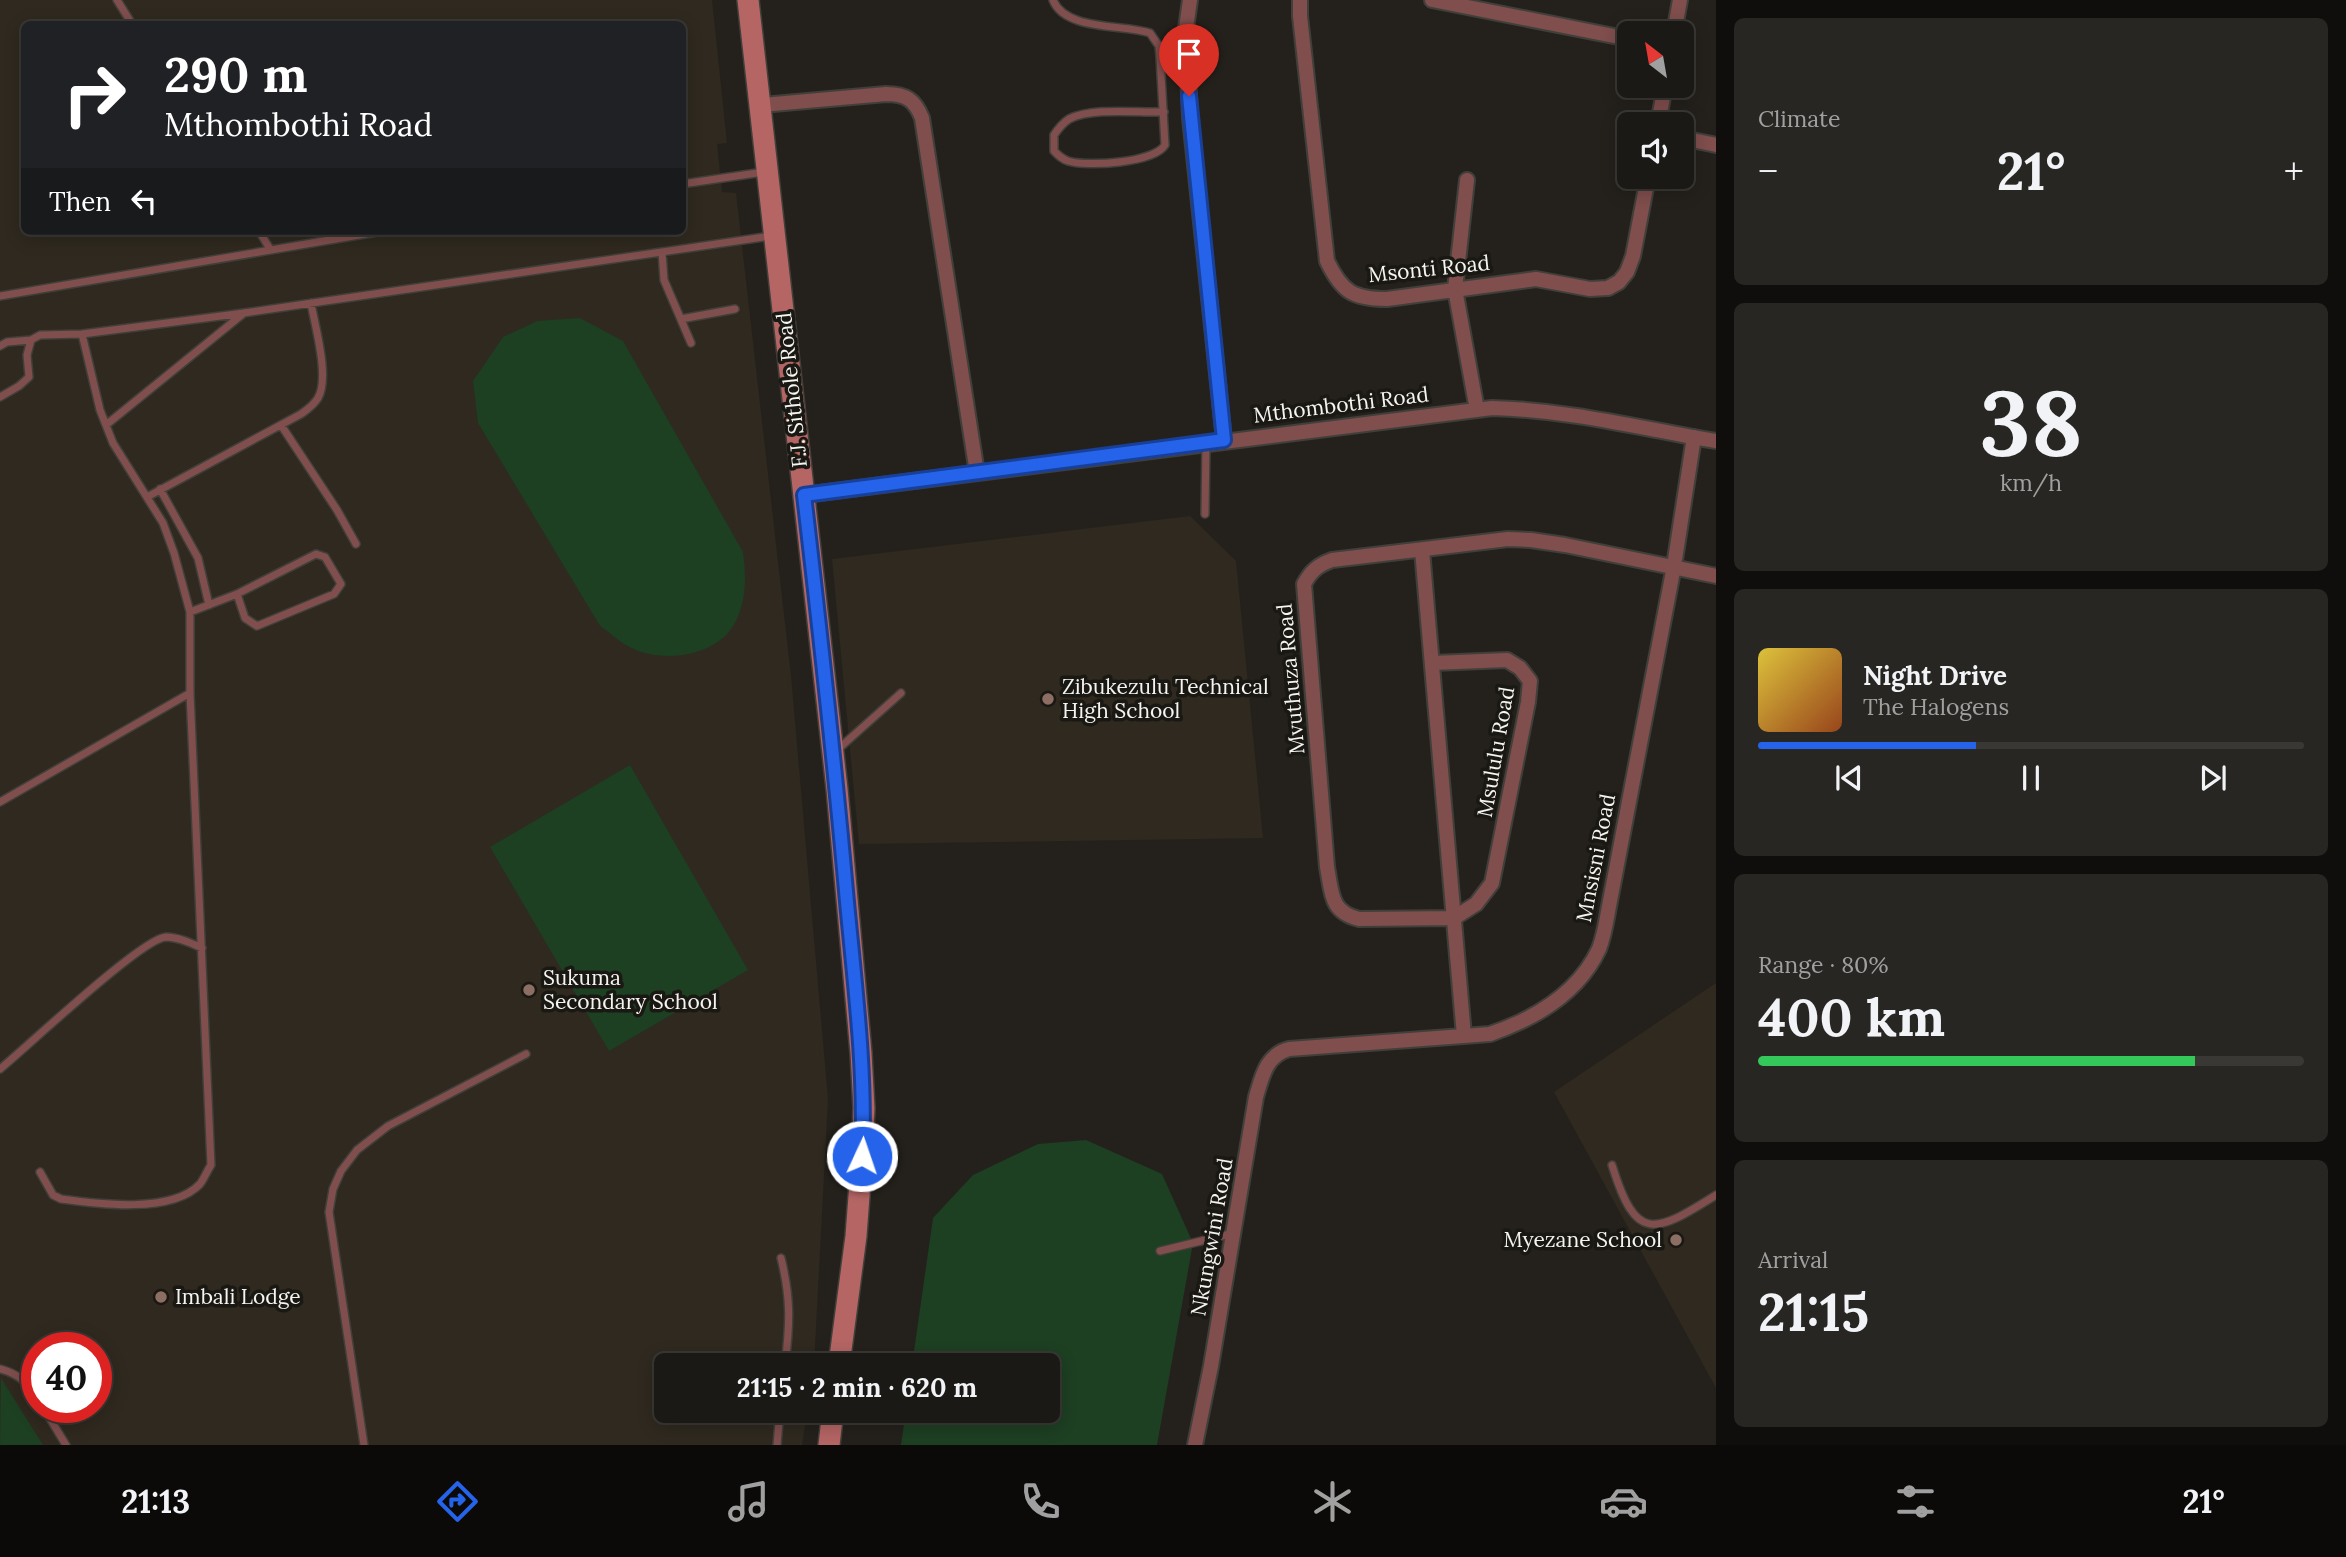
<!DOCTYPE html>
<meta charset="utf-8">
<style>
body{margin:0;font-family:Lora,serif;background:#282622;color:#f1f3f6;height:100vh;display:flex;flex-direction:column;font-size:26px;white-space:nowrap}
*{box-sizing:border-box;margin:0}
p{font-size:23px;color:#a0a0a0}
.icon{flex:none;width:38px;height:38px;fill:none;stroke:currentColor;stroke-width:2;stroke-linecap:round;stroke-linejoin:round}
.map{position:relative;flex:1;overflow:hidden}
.side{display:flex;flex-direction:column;gap:18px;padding:18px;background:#0f0e0c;width:630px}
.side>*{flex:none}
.banner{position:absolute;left:21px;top:21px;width:665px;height:214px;border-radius:10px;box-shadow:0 4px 18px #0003,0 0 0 2px #393834;background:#202124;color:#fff;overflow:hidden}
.needle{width:46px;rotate:329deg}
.buttons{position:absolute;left:1617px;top:21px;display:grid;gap:14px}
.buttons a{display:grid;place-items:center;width:77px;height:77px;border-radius:10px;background:#1b1915;box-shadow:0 4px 18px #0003,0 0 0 2px #393834;font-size:35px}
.speed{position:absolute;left:21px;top:1332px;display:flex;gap:14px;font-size:35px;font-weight:700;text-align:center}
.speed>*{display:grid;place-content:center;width:91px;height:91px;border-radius:50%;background:#1b1915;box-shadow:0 4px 18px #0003,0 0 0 2px #393834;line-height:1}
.speed .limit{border:10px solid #d22;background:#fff;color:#111}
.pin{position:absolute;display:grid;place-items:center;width:60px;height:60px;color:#fff;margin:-72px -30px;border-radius:50% 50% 50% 0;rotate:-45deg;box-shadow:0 0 7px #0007}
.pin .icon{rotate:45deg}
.me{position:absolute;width:77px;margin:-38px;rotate:3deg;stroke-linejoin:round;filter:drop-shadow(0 0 5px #0008)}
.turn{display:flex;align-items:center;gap:24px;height:147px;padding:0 28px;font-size:32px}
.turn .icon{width:91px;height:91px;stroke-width:2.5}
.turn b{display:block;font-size:49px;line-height:60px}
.then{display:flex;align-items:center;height:66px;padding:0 28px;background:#0003;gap:14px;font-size:26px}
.big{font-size:52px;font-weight:700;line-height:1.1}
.side .card{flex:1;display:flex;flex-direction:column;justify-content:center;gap:10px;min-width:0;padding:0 24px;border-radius:10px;background:#282622}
.side .dial{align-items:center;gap:0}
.dial b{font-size:91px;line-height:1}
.song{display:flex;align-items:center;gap:21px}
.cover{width:84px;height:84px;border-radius:10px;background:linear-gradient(135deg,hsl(50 70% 55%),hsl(20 70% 35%))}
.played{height:7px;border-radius:4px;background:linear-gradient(90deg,#2563eb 40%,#393834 40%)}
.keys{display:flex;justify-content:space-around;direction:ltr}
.heat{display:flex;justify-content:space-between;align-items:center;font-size:38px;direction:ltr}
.charge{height:10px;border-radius:5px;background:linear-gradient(90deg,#34c759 80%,#393834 0)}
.trip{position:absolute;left:654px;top:1353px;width:406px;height:70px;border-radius:10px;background:#1b1915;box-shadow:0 4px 18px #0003,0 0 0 2px #393834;font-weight:700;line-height:70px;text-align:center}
.menu{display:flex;height:112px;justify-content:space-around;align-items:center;background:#0b0a08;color:#a0a0a0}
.menu .icon{width:49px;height:49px}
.menu .selected{color:#2563eb}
.menu b{font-size:32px;color:#f1f3f6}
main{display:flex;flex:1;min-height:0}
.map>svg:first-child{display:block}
</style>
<main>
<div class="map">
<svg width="1716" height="1445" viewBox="0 0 1716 1445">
<rect width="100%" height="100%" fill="#24211c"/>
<path fill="#2f291f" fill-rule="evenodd" d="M0,0h712l15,143 -10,1 5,48 14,1 55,483 37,423 -14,266h-147v45l140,1 -5,34h-802zM24,24h658v207h-658zM37,1348h59v59h-59z
M1190,516l46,45 27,277 -404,6 -27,-285z
M1716,983v405l-162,-296z"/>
<path fill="#1d3f22" d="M580,318l43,23 120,211c3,24 4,46 -7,69 -18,37 -77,44 -110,24 -9,-5 -17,-13 -26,-19l-122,-203 -5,-42 30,-44 34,-16z
M630,765l118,205 -139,81 -119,-204z
M1086,1140l76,34 31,69 -36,202h-256l5,-34 142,-1v-45h-136l21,-147 40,-43 65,-31z
M1,1378l42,67h-43z"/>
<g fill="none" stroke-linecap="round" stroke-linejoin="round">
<defs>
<path id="lane" d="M117,0l15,24
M1053,0c12,31 70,24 97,33l9,13 1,11 5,88c-11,18 -78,22 -97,16 -6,-2 -9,-5 -14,-10v-16c4,-6 9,-12 15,-16 24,-12 69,-6 95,-7
M682,184l82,-12
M259,231l11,18
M662,252l2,28 27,63
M0,296l383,-65
M681,319l54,-10
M0,346l7,-4 24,-2
M0,397l19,-11 10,-9 -2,-22 4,-15 9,-5 42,-1
M106,425l138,-112
M281,425l56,85 19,34
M160,489l38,69 11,47
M147,497l154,-83c7,-5 13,-9 17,-16 12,-21 -3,-71 -7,-95
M1205,514l1,-71
M190,612l47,-18 79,-40 9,3 16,27 -7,10 -77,32 -12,-8 -8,-24
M836,751l65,-58
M0,802l190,-109
M0,1069c26,-21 142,-131 166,-132 12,0 25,6 36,11
M1612,1165c24,78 42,69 104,30
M40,1172l13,23 8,4c36,5 111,15 139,-15 4,-5 7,-13 11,-19l-21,-472v-81l-16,-59 -11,-30 -50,-80 -13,-33 -18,-76 162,-21 527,-77
M1160,1251l74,-18
M781,1258c10,41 9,65 4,107
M0,1369c17,4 28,13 37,28
M43,1407l23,38
M364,1445l-35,-233 4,-23 8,-18 16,-21 31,-24 138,-72
M777,1445l3,-35"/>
<path id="street" d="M1190,0l-4,28 4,90 34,322
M1300,0v16l27,245c15,31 26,38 60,38l149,-20 54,10 18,-1 11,-6 8,-10 6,-16 15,-79
M1432,0l197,39
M1674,33l6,-33
M761,105l125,-11c20,0 29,6 36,24l55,355
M1658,124l7,-38
M1682,138l34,7
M1467,180l-12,109 22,121
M804,495l688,-87c78,2 147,20 224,33
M1422,550l42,486
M1432,663l75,-3 13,8 10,13 -2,21 -36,181 -16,21 -22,14 -95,1c-29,-7 -27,-26 -32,-52l-23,-283c7,-13 14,-19 28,-24l176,-21 23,1 34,5 151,31
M1195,1445l16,-79 45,-269c6,-20 10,-42 33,-48l201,-15c44,-15 88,-40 109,-85 6,-15 8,-33 11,-48l64,-335 20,-129"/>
<path id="secondary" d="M748,0l89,789 24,264 3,55 -2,48 -6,80 -17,129
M829,1445l4,-35"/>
</defs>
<use href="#lane" stroke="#413f3a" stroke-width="10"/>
<use href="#street" stroke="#413f3a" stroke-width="18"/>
<use href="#secondary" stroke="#413f3a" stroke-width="24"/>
<use href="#lane" stroke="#7f4e4d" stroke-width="7"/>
<use href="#street" stroke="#7f4e4d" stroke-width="14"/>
<use href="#secondary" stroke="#b46564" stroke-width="21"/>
</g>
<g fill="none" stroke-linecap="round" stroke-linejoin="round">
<defs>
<path id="route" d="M862,1156c4,-85 -7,-169 -15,-254 -12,-136 -27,-271 -43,-407l420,-55 -35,-344"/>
</defs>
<use href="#route" stroke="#184099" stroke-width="18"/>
<use href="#route" stroke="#2563eb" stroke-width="12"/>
</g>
<g fill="#8d6e63" stroke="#1a1813" stroke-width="2.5">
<circle cx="1048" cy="699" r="7"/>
<circle cx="529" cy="990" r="7"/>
<circle cx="1676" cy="1240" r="7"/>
<circle cx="161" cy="1297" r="7"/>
</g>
<g text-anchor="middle" stroke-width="7" stroke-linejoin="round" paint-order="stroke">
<g font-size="21" fill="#f6f4f1" stroke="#1a1813">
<text transform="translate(1429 269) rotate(-6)" y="7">Msonti Road</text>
<text transform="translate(792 390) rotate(-96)" y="7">F.J. Sithole Road</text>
<text transform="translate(1341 405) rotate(-7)" y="7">Mthombothi Road</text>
<text transform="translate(1291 679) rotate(-95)" y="7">Mvuthuza Road</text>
<text transform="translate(1496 752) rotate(-80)" y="7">Msululu Road</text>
<text transform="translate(1596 858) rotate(-79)" y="7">Mnsisni Road</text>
<text transform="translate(1212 1237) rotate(-80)" y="7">Nkungwini Road</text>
</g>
<g font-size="21" fill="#f6f4f1" stroke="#1a1813" text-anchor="start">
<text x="1062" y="694">Zibukezulu Technical<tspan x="1062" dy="24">High School</tspan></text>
<text x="543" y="985">Sukuma<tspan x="543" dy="24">Secondary School</tspan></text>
<text x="1662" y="1247" text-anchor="end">Myezane School</text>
<text x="175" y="1304">Imbali Lodge</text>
</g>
</g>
</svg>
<div class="buttons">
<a><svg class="needle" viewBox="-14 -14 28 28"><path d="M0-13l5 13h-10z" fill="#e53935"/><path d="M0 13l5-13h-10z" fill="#a0a0a0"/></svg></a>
<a><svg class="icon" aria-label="sound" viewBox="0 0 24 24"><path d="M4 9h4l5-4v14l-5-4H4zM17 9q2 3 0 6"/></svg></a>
</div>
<div class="speed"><div class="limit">40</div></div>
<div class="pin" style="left:1189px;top:96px;background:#d93025"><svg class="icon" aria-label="arrive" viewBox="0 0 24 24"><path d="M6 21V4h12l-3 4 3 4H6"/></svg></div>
<svg class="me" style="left:862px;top:1156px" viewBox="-20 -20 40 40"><circle r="17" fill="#2563eb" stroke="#fff" stroke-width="3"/><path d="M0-11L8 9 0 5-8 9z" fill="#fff"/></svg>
<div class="trip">21:15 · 2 min · 620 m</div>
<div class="banner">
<div class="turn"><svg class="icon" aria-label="right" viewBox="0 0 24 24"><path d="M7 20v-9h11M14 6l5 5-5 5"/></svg><div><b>290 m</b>Mthombothi Road</div></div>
<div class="then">Then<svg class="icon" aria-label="left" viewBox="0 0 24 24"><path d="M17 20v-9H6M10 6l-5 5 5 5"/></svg></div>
</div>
</div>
<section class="side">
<div class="card"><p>Climate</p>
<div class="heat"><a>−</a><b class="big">21°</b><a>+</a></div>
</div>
<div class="card dial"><b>38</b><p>km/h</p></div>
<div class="card">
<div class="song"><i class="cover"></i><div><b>Night Drive</b><p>The Halogens</p></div></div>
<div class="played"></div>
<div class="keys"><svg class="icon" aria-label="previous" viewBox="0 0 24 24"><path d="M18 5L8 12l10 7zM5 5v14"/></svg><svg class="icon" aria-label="pause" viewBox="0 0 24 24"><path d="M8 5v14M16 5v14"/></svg><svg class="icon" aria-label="next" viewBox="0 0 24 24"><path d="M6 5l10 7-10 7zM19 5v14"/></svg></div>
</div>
<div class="card"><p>Range · 80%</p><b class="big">400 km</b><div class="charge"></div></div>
<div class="card"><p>Arrival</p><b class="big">21:15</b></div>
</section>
</main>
<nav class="menu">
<b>21:13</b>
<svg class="icon selected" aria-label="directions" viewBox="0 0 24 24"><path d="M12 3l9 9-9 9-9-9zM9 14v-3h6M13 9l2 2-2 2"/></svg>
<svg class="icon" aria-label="music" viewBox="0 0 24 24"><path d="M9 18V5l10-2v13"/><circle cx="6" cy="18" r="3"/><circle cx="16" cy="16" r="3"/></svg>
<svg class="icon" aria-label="phone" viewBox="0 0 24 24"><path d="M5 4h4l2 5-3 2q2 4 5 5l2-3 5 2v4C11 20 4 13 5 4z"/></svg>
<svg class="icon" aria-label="climate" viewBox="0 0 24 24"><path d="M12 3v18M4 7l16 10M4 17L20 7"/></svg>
<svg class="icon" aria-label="car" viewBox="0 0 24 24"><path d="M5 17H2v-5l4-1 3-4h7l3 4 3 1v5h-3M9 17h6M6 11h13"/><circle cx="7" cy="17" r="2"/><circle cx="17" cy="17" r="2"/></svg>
<svg class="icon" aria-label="filters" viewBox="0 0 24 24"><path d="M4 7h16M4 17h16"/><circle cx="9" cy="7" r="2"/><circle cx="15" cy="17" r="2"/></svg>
<b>21°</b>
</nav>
